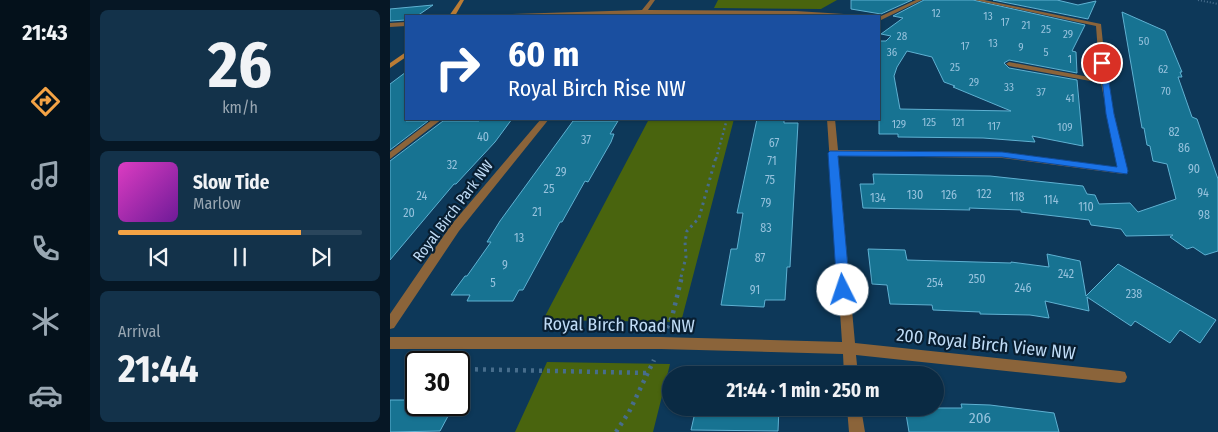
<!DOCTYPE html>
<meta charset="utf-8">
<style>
body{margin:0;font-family:"Fira Sans Condensed",sans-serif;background:#13324a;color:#f1f3f6;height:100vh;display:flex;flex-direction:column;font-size:19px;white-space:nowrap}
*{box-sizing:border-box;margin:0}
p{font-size:16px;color:#99a7b2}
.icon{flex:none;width:28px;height:28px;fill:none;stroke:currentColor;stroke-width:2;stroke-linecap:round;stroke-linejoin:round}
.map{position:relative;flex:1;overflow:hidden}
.side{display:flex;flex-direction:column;gap:10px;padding:10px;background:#061725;width:300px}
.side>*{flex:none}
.top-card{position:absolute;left:15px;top:15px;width:475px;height:105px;border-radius:0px;box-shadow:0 1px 4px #0004,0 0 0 1px #2a465c;background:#1a4fa0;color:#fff;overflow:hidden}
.speed{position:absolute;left:15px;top:351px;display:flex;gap:10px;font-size:25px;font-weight:700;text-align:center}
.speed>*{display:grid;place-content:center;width:65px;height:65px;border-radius:50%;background:#0a2a43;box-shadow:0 1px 4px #0004,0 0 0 1px #2a465c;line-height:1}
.speed .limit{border:2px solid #111;border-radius:8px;background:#fff;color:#111}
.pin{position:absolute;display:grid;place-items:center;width:42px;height:42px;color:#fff;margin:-21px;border:2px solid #fff;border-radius:50%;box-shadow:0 1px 5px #0007}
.me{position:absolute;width:55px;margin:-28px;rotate:356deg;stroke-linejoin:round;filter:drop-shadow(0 0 4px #0008)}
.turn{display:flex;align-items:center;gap:18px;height:105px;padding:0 20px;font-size:22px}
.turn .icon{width:65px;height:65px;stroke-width:2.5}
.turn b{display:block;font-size:35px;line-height:42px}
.big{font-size:38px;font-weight:700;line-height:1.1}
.side .card{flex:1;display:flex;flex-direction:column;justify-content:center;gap:8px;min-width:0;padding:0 18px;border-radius:8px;background:#13324a}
.side .dial{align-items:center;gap:0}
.dial b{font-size:65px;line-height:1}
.song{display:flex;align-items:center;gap:15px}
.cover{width:60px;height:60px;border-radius:8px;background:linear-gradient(135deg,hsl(310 70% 55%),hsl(280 70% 35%))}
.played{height:5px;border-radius:2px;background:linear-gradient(90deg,#f4a345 75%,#2a465c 75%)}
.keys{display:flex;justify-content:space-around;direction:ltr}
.trip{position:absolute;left:272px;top:366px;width:282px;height:50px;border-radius:25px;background:#0a2a43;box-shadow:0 1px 4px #0004,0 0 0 1px #2a465c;font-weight:700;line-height:50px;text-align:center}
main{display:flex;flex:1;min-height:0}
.dock{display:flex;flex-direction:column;width:90px;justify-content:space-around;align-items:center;background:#04111b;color:#99a7b2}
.dock .icon{width:35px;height:35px}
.dock .selected{color:#f4a345}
.dock b{font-size:22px;color:#f1f3f6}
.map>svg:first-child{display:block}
</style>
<main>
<nav class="dock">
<b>21:43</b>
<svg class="icon selected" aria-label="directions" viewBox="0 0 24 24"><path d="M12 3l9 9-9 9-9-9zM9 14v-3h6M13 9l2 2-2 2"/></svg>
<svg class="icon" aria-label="music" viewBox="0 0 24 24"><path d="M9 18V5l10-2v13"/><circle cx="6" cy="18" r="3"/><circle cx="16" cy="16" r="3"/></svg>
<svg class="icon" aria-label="phone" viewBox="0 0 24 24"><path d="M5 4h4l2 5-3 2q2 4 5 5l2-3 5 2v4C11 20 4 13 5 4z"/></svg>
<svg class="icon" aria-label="climate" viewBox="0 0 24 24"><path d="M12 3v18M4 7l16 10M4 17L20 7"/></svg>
<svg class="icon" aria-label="car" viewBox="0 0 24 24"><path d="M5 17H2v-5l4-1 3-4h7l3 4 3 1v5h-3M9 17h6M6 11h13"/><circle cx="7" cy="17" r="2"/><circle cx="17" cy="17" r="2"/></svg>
</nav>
<section class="side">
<div class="card dial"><b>26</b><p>km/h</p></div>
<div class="card">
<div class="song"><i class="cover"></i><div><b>Slow Tide</b><p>Marlow</p></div></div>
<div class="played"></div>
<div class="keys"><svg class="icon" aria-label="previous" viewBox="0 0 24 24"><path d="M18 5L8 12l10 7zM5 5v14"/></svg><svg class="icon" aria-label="pause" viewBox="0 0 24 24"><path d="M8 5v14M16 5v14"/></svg><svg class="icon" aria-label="next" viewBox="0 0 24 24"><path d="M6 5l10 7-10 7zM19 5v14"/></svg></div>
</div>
<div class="card"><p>Arrival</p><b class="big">21:44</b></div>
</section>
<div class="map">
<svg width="828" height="432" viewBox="0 0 828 432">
<rect width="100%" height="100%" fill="#0d3859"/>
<path fill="#49640e" d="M328,0h119l-16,9 -107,-1z
M259,119h85l-53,203 -138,-2z
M157,362l123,2 -17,68h-138z"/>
<path fill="#177392" stroke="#5fb1d2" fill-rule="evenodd" d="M461,0h61l-31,14 -30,-5z
M534,0h49l112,25 -13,26 4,1 1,21 -68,-13 -5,3 5,5 68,12 6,66 -51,-10 3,6 -52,-4 -85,-1v-3h-19v-93h7l5,-5 -10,-2 22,-16 -10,-2zM517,51l25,6 12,25 11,4 -2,1 58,24 -111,-2 -6,-33 3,-9z
M603,0h64l21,5 18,-4 -8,18z
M43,5l-16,11h-11v4l-16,1v-12z
M732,12l43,19 17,41h-2l2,5h-4l14,40 5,2 21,60v72l-13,4 -12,-8 -6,2 -17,-12 3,-2 -47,1 -5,-7 -30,-4 -2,-5 -68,-8v-2l-52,-2 1,2 -107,-2 -3,-24h14l-1,-10 117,2 93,10 4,8 8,1 4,9 31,-1 8,9 38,-13 -9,-35 -14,-3 -3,-15 -3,-1 -3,-17h-2z
M16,72v49h22l-38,29v-66z
M91,119h31l-17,23 -39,42h-2l-64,76v-99l53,-40h36z
M367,119h27v4h14l-8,144h-3l-2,33h-20l-1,7 -43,-2 10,-56h6l6,-36h-6z
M183,121h45l-8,13h4l-3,8 -23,40 -3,-1 -23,41h-2l-37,68h-4l-6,11h-46l3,-6h-19l14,-19h2l24,-34h-4l13,-21z
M478,249l37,1 2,10 104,3v-1l38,5 -2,-13 33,7 6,35 32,-32 98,56 -16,23 -20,-13 -10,13 -35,-22 -4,5 -44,-29 2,14 -44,-10 4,17 -19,-3 -50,-1v-2l-47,-2 -1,-5 -42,-1 -3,-19 -15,-1z
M0,400h26v5h38l-14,26 -50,1z
M571,404l29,1 64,8 5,19h-150l-4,-24h57z
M306,408h83l-1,23 -87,-1z"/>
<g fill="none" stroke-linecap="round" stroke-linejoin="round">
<path stroke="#476d8c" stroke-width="2" stroke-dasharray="1 2" stroke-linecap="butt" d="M808,0l20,4"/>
<path stroke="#476d8c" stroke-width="2.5" stroke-dasharray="2 3" stroke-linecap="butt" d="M326,159l11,-40"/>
<path stroke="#476d8c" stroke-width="3" stroke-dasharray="2.5 4" stroke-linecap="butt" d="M291,277l5,-20 -1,-15 2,-11 12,-13 17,-61"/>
<path stroke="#476d8c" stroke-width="4.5" stroke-dasharray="3 5" stroke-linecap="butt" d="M277,328l5,-11 10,-41
M69,369l189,4
M226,432l13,-20 25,-52"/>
<path fill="#8b643a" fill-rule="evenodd" d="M43,119h9l-52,40v-7z"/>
<path fill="#8b643a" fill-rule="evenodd" d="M260,0h5l-7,10 148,1 48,3 3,2 -202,-2 -3,2h-6l3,-2 -130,2 3,-2 130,-4z
M526,0h6l-43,21v-4z
M585,0h9l117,24 6,58 20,89 -4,3 -121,-16 -164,-2 17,187 265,28 5,1 2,5 -2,5 -5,1 -264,-28 2,20h-14l-1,-21 -182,-5h-271v-12h271l181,5 -15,-223h8l3,31 164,2 116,16 -17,-85 -92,-17 -3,-2 3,-2 91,17 -4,-53z
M16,22v4l-16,1v-4z
M151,119h8l-90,112 -65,97 -4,1v-15l61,-89z
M457,408h14l4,24h-16z"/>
<path fill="#ba7c35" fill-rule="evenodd" d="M70,0h4l-9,16h-6z
M16,52v5l-16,11v-5z"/>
</g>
<path fill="#1a73e8" stroke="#114b97" d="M710,61l6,2 8,51 14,57 -1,3 -125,-17 -164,-1 12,134 -2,4 -5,1 -4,-1 -2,-4 -9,-137 2,-2 172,1 115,15 -11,-53z"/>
<g text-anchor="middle" stroke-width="4.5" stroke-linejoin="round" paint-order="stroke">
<g font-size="11" fill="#96c2dd">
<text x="546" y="17">12</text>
<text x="598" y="20">13</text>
<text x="615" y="26">17</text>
<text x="636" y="29">21</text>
<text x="656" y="33">25</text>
<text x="678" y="38">29</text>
<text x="512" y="40">28</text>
<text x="754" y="45">50</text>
<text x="603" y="47">13</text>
<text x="575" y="50">17</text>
<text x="631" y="51">9</text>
<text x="502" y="56">36</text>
<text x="656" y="56">5</text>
<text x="680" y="63">1</text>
<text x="565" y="71">25</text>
<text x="773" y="73">62</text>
<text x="584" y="86">29</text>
<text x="619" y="91">33</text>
<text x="776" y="95">70</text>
<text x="651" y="96">37</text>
<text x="680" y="102">41</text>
<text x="539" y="126">125</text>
<text x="568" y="126">121</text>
<text x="509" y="128">129</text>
<text x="604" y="130">117</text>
<text x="675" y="131">109</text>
</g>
<g font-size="12" fill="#96c2dd">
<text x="784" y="136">82</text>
<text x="93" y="141">40</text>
<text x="196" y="144">37</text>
<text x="384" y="147">67</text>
<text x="794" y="152">86</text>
<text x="382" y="165">71</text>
<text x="62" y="169">32</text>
<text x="804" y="173">90</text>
<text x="171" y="176">29</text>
<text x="380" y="184">75</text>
<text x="159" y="193">25</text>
<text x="813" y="197">94</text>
<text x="594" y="198">122</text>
<text x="525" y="199">130</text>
<text x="559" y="199">126</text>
<text x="32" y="200">24</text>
<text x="627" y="201">118</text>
<text x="488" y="202">134</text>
<text x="661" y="204">114</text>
<text x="376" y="207">79</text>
<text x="696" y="211">110</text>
<text x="147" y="216">21</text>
<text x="19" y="217">20</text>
<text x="814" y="219">98</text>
<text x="376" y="232">83</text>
<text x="129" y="242">13</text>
<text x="370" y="262">87</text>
<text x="115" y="269">9</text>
<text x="676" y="278">242</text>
<text x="587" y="283">250</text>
<text x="103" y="287">5</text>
<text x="545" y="287">254</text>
<text x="633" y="292">246</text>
<text x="365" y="294">91</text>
<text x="744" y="298">238</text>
</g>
<g font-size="15" fill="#c0dcf6" stroke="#081e31">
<text transform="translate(63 211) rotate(-53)" y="5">Royal Birch Park NW</text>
</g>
<g font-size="15" fill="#96c2dd">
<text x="590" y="423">206</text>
</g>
<g font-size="18" fill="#c0dcf6" stroke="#081e31">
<text transform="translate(229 325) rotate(1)" y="6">Royal Birch Road NW</text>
<text transform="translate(596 344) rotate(6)" y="6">200 Royal Birch View NW</text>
</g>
</g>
</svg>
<div class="speed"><div class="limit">30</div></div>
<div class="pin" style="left:712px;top:63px;background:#d93025"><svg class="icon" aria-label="arrive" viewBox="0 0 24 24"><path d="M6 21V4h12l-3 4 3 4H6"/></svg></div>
<svg class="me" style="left:453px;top:290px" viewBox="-20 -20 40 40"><circle r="19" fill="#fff"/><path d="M0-13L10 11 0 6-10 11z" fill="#1a73e8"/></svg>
<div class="trip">21:44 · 1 min · 250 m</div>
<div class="top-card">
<div class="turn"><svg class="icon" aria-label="right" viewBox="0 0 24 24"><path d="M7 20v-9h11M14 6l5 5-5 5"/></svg><div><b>60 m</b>Royal Birch Rise NW</div></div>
</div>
</div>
</main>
